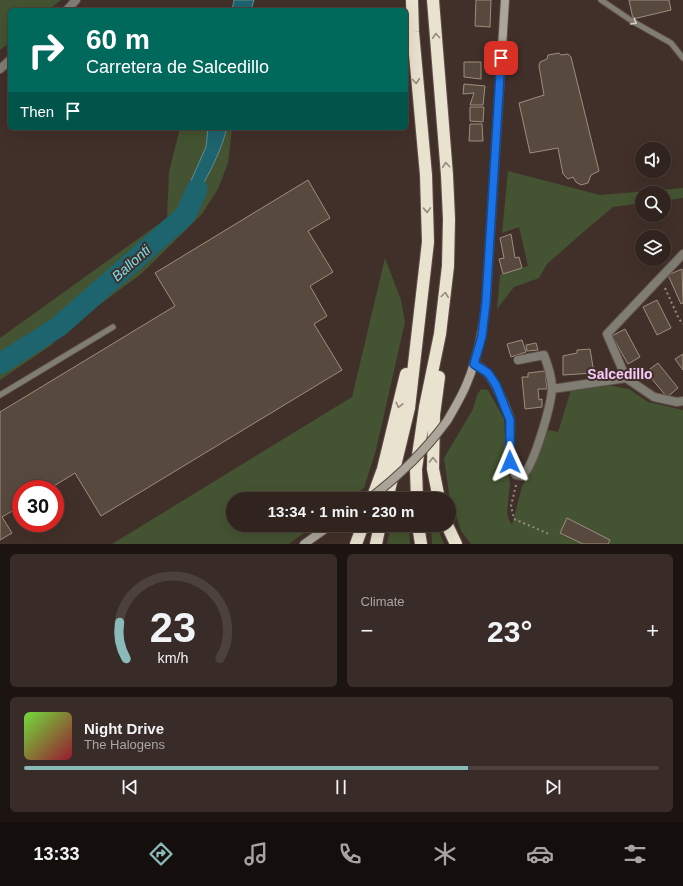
<!DOCTYPE html>
<meta charset="utf-8">
<style>
body{margin:0;font-family:Arial,sans-serif;background:#392c28;color:#f1f3f6;height:100vh;display:flex;flex-direction:column;font-size:15px;white-space:nowrap}
*{box-sizing:border-box;margin:0}
p{font-size:13px;color:#a8a4a4}
.icon{flex:none;width:22px;height:22px;fill:none;stroke:currentColor;stroke-width:2;stroke-linecap:round;stroke-linejoin:round}
.map{position:relative;height:544px;overflow:hidden}
.details{display:flex;flex-direction:column;gap:10px;padding:10px;background:#1b1411;flex:1}
.details>*{flex:none}
.banner{position:absolute;left:8px;top:8px;width:400px;height:122px;border-radius:6px;box-shadow:0 4px 16px #0002,0 0 0 1px #4c413d;background:#00695c;color:#fff;overflow:hidden}
.tools{position:absolute;left:635px;top:142px;display:grid;gap:8px}
.tools a{display:grid;place-items:center;width:36px;height:36px;border-radius:50%;background:#31241f;box-shadow:0 4px 16px #0002,0 0 0 1px #4c413d;font-size:20px}
.speed{position:absolute;left:12px;top:480px;display:flex;gap:8px;font-size:20px;font-weight:700;text-align:center}
.speed>*{display:grid;place-content:center;width:52px;height:52px;border-radius:50%;background:#31241f;box-shadow:0 4px 16px #0002,0 0 0 1px #4c413d;line-height:1}
.speed .limit{border:6px solid #d22;background:#fff;color:#111}
.pin{position:absolute;display:grid;place-items:center;width:34px;height:34px;color:#fff;margin:-17px;border-radius:8px;box-shadow:0 2px 6px #0006}
.me{position:absolute;width:44px;margin:-22px;rotate:359deg;stroke-linejoin:round;filter:drop-shadow(0 0 3px #0008)}
.turn{display:flex;align-items:center;gap:14px;height:84px;padding:0 12px;font-size:18px}
.turn .icon{width:52px;height:52px;stroke-width:2.5}
.turn b{display:block;font-size:28px;line-height:34px}
.then{display:flex;align-items:center;height:38px;padding:0 12px;background:#0003;gap:8px;font-size:15px}
.big{font-size:30px;font-weight:600;line-height:1.1}
.details .card{flex:1;display:flex;flex-direction:column;justify-content:center;gap:6px;min-width:0;padding:0 14px;border-radius:6px;background:#392c28}
.details .dial{align-items:center;gap:0}
.dial svg{height:104px;overflow:visible;fill:none;stroke:#4c413d;stroke-width:7;stroke-linecap:round;text-anchor:middle}
.dial text{fill:#f1f3f6;stroke:none}
.song{display:flex;align-items:center;gap:12px}
.cover{width:48px;height:48px;border-radius:6px;background:linear-gradient(135deg,hsl(100 70% 55%),hsl(350 70% 35%))}
.played{height:4px;border-radius:2px;background:linear-gradient(90deg,#8bbbb9 70%,#4c413d 70%)}
.keys{display:flex;justify-content:space-around;direction:ltr}
.heat{display:flex;justify-content:space-between;align-items:center;font-size:22px;direction:ltr}
.details .tiles{flex:1;display:grid;gap:10px;grid-template-columns:1fr 1fr}
.card:last-child{grid-column:span 2}
.trip{position:absolute;left:226px;top:492px;width:230px;height:40px;border-radius:20px;background:#31241f;box-shadow:0 4px 16px #0002,0 0 0 1px #4c413d;font-weight:600;line-height:40px;text-align:center}
.tabs{display:flex;height:64px;justify-content:space-around;align-items:center;background:#140e0c;color:#a8a4a4}
.tabs .icon{width:28px;height:28px}
.tabs .active{color:#8bbbb9}
.tabs b{font-size:18px;color:#f1f3f6}
.map>svg:first-child{display:block}
</style>
<div class="map">
<svg width="683" height="544" viewBox="0 0 683 544">
<rect width="100%" height="100%" fill="#413029"/>
<path fill="#445331" d="M0,0h61l-13,10h-38v32l-10,8z
M180,128h52l-4,35 -10,26 -16,25 -61,60 -85,63 -3,7 -53,36v-42l167,-120 2,-46z
M508,171l92,24 83,-7v10l-19,3v-8h-22v10l-29,4 -25,21 -41,36 -8,14 -25,9 -17,22 3,-34 28,-9 -9,-39 -17,6z
M385,258l16,42 4,22 -29,128 -12,38 -14,11h-117v26h82l-26,19h-177l240,-147z
M608,385l21,4 19,13 35,8v134h-212l-10,-13 -12,-38 -5,-35 29,-49 4,-14 4,-6 7,1 16,29 2,37 4,28 -3,28 1,6 4,7 10,-38 10,-21 12,-37 14,3 13,-42z
M391,525h18l1,19h-23z
M431,525h5l8,19h-12z"/>
<path fill="#1d646f" stroke="#608e94" d="M234,0h20l-3,10h-19z
M208,128h19c-6,22 -14,38 -25,58 -6,12 -11,24 -22,34l10,-37 16,-36z"/>
<g fill="none" stroke-linecap="round" stroke-linejoin="round">
<path stroke="#1d646f" stroke-width="21" d="M0,364l58,-37 122,-107 6,-6 11,-25"/>
</g>
<path fill="#57493d" stroke="#9e8d80" d="M476,0h15l-1,27 -15,-1z
M629,0h40l2,10 -38,9z
M559,53l2,2 7,-1 3,3 28,114 -8,4 -3,8 -7,2 -5,-3 -3,-5 -5,2 -5,-5 -5,-26 -28,5 -11,-50 25,-8 -5,-29 1,-4 7,-3 1,-4z
M464,62h17v17l-17,-2z
M464,84l21,2 -2,19h-13l4,-12 -11,1z
M470,107h14l-1,15 -13,-1z
M470,124h12l1,17h-14z
M308,180l22,38 -22,13 25,41 -23,14 17,30 -13,8 28,46 -241,146 -26,-43 -26,16h-28v17l-19,11 10,16 -12,7v-128l175,-106 -20,-33z
M511,234l4,24 4,-1 3,11 -19,6 -4,-15 5,-1 -4,-20z
M682,269l1,34 -2,1 -13,-29z
M657,300l14,28 -14,7 -14,-28z
M625,329l15,28 -12,7 -16,-28z
M522,340l4,12 -15,5 -4,-13z
M536,343l2,7 -11,1 -1,-6z
M590,349l4,24 -31,2v-19l14,-3v-3z
M683,354v16l-8,-11z
M658,363l20,25 -11,9 -21,-25z
M545,371l2,18h-9l1,11 3,-1v8l-17,2 -3,-32h6v-4z
M567,518l43,22 -2,4h-25l-23,-11z"/>
<g fill="none" stroke-linecap="round" stroke-linejoin="round">
<defs>
<path id="lane" d="M601,0l31,21 39,22 12,15
M0,395l113,-68"/>
<path id="street" d="M67,10l9,-10
M0,69l10,-9
M683,254l-76,80 19,44 28,19 23,5 6,-1
M475,364c4,3 9,5 12,9 7,7 21,37 23,47 2,17 -6,41 6,55l6,1c12,-9 29,-71 30,-87 0,-12 -4,-23 -8,-34l-26,5
M552,389l74,-11"/>
<path id="secondary" d="M447,421c7,-12 15,-25 20,-38 11,-26 16,-53 19,-81l19,-302
M304,544l27,-19"/>
<path id="highway" d="M439,377l-5,38 -1,54 6,30
M372,499l11,-30 23,-95
M387,499l22,-91 19,-166 -2,-67 -13,-143 -1,-32
M417,499l-1,-30 9,-62 15,-73 8,-68 1,-47 -2,-44 -14,-175
M418,525l3,19
M447,525l9,19
M356,544l7,-19
M376,544l4,-19"/>
</defs>
<use href="#lane" stroke="#5f4f48" stroke-width="7"/>
<use href="#street" stroke="#5f4f48" stroke-width="10"/>
<use href="#secondary" stroke="#5f4f48" stroke-width="10"/>
<use href="#highway" stroke="#5f4f48" stroke-width="14"/>
<path stroke="#988983" stroke-width="2" stroke-dasharray="2 3" stroke-linecap="butt" d="M665,288l14,31 4,5
M516,485l-5,21 3,13 35,15"/>
<use href="#lane" stroke="#807d75" stroke-width="5"/>
<use href="#street" stroke="#807d75" stroke-width="8"/>
<use href="#secondary" stroke="#aba699" stroke-width="8"/>
<use href="#highway" stroke="#e9e2ce" stroke-width="12"/>
<defs>
<path id="secondary-bridge" d="M369,499c30,-23 56,-48 78,-78"/>
</defs>
<use href="#secondary-bridge" stroke="#5f4f48" stroke-width="10" stroke-linecap="butt"/>
<use href="#secondary-bridge" stroke="#aba699" stroke-width="8"/>
</g>
<defs><path id="oneway-chevron" d="M-2-3.5L2.5 0L-2 3.5" fill="none" stroke-width="1.6" stroke-linecap="round" stroke-linejoin="round"/></defs>
<use stroke="#d6cec8" href="#oneway-chevron" transform="translate(634 22) rotate(31)"/>
<g stroke="#95897c">
<use href="#oneway-chevron" transform="translate(436 36) rotate(-94)"/>
<use href="#oneway-chevron" transform="translate(416 81) rotate(85)"/>
<use href="#oneway-chevron" transform="translate(446 165) rotate(-95)"/>
<use href="#oneway-chevron" transform="translate(427 210) rotate(88)"/>
<use href="#oneway-chevron" transform="translate(445 295) rotate(-83)"/>
<use href="#oneway-chevron" transform="translate(399 405) rotate(104)"/>
<use href="#oneway-chevron" transform="translate(433 460) rotate(-90)"/>
</g>
<g fill="none" stroke-linecap="round" stroke-linejoin="round">
<defs>
<path id="route" d="M501,58l-15,244 -4,34 -8,28 14,9 8,12 14,35v42"/>
</defs>
<use href="#route" stroke="#114b97" stroke-width="10"/>
<use href="#route" stroke="#1a73e8" stroke-width="7"/>
</g>
<g text-anchor="middle" stroke-width="4" stroke-linejoin="round" paint-order="stroke">
<g font-size="14" font-style="italic" fill="#77e0f1" stroke="#413029">
<text transform="translate(131 263) rotate(-42)" y="5">Ballonti</text>
</g>
<g font-size="14" font-weight="bold" fill="#f7cbfc" stroke="#413029">
<text x="620" y="379">Salcedillo</text>
</g>
</g>
</svg>
<div class="tools">
<a><svg class="icon" aria-label="sound" viewBox="0 0 24 24"><path d="M4 9h4l5-4v14l-5-4H4zM17 9q2 3 0 6"/></svg></a>
<a><svg class="icon" aria-label="search" viewBox="0 0 24 24"><circle cx="10" cy="10" r="6"/><path d="M15 15l6 6"/></svg></a>
<a><svg class="icon" aria-label="layers" viewBox="0 0 24 24"><path d="M12 4l9 5-9 5-9-5zM3 14l9 5 9-5"/></svg></a>
</div>
<div class="speed"><div class="limit">30</div></div>
<div class="pin" style="left:501px;top:58px;background:#d93025"><svg class="icon" aria-label="arrive" viewBox="0 0 24 24"><path d="M6 21V4h12l-3 4 3 4H6"/></svg></div>
<svg class="me" style="left:510px;top:462px" viewBox="-20 -20 40 40"><path d="M0-17L14 15 0 8-14 15z" fill="#1a73e8" stroke="#fff" stroke-width="4"/></svg>
<div class="trip">13:34 · 1 min · 230 m</div>
<div class="banner">
<div class="turn"><svg class="icon" aria-label="right" viewBox="0 0 24 24"><path d="M7 20v-9h11M14 6l5 5-5 5"/></svg><div><b>60 m</b>Carretera de Salcedillo</div></div>
<div class="then">Then<svg class="icon" aria-label="arrive" viewBox="0 0 24 24"><path d="M6 21V4h12l-3 4 3 4H6"/></svg></div>
</div>
</div>
<section class="details">
<div class="tiles">
<div class="card dial"><svg viewBox="0 0 100 80">
<path d="M14 69A42 42 0 1 1 86 69"/>
<path d="M14 69A42 42 0 0 1 9 41" stroke="#8bbbb9"/>
<text x="50" y="56" font-size="32" font-weight="700">23</text>
<text x="50" y="72" font-size="11">km/h</text>
</svg></div>
<div class="card"><p>Climate</p>
<div class="heat"><a>−</a><b class="big">23°</b><a>+</a></div>
</div>
<div class="card">
<div class="song"><i class="cover"></i><div><b>Night Drive</b><p>The Halogens</p></div></div>
<div class="played"></div>
<div class="keys"><svg class="icon" aria-label="previous" viewBox="0 0 24 24"><path d="M18 5L8 12l10 7zM5 5v14"/></svg><svg class="icon" aria-label="pause" viewBox="0 0 24 24"><path d="M8 5v14M16 5v14"/></svg><svg class="icon" aria-label="next" viewBox="0 0 24 24"><path d="M6 5l10 7-10 7zM19 5v14"/></svg></div>
</div>
</div>
</section>
<nav class="tabs">
<b>13:33</b>
<svg class="icon active" aria-label="directions" viewBox="0 0 24 24"><path d="M12 3l9 9-9 9-9-9zM9 14v-3h6M13 9l2 2-2 2"/></svg>
<svg class="icon" aria-label="music" viewBox="0 0 24 24"><path d="M9 18V5l10-2v13"/><circle cx="6" cy="18" r="3"/><circle cx="16" cy="16" r="3"/></svg>
<svg class="icon" aria-label="phone" viewBox="0 0 24 24"><path d="M5 4h4l2 5-3 2q2 4 5 5l2-3 5 2v4C11 20 4 13 5 4z"/></svg>
<svg class="icon" aria-label="climate" viewBox="0 0 24 24"><path d="M12 3v18M4 7l16 10M4 17L20 7"/></svg>
<svg class="icon" aria-label="car" viewBox="0 0 24 24"><path d="M5 17H2v-5l4-1 3-4h7l3 4 3 1v5h-3M9 17h6M6 11h13"/><circle cx="7" cy="17" r="2"/><circle cx="17" cy="17" r="2"/></svg>
<svg class="icon" aria-label="filters" viewBox="0 0 24 24"><path d="M4 7h16M4 17h16"/><circle cx="9" cy="7" r="2"/><circle cx="15" cy="17" r="2"/></svg>
</nav>
